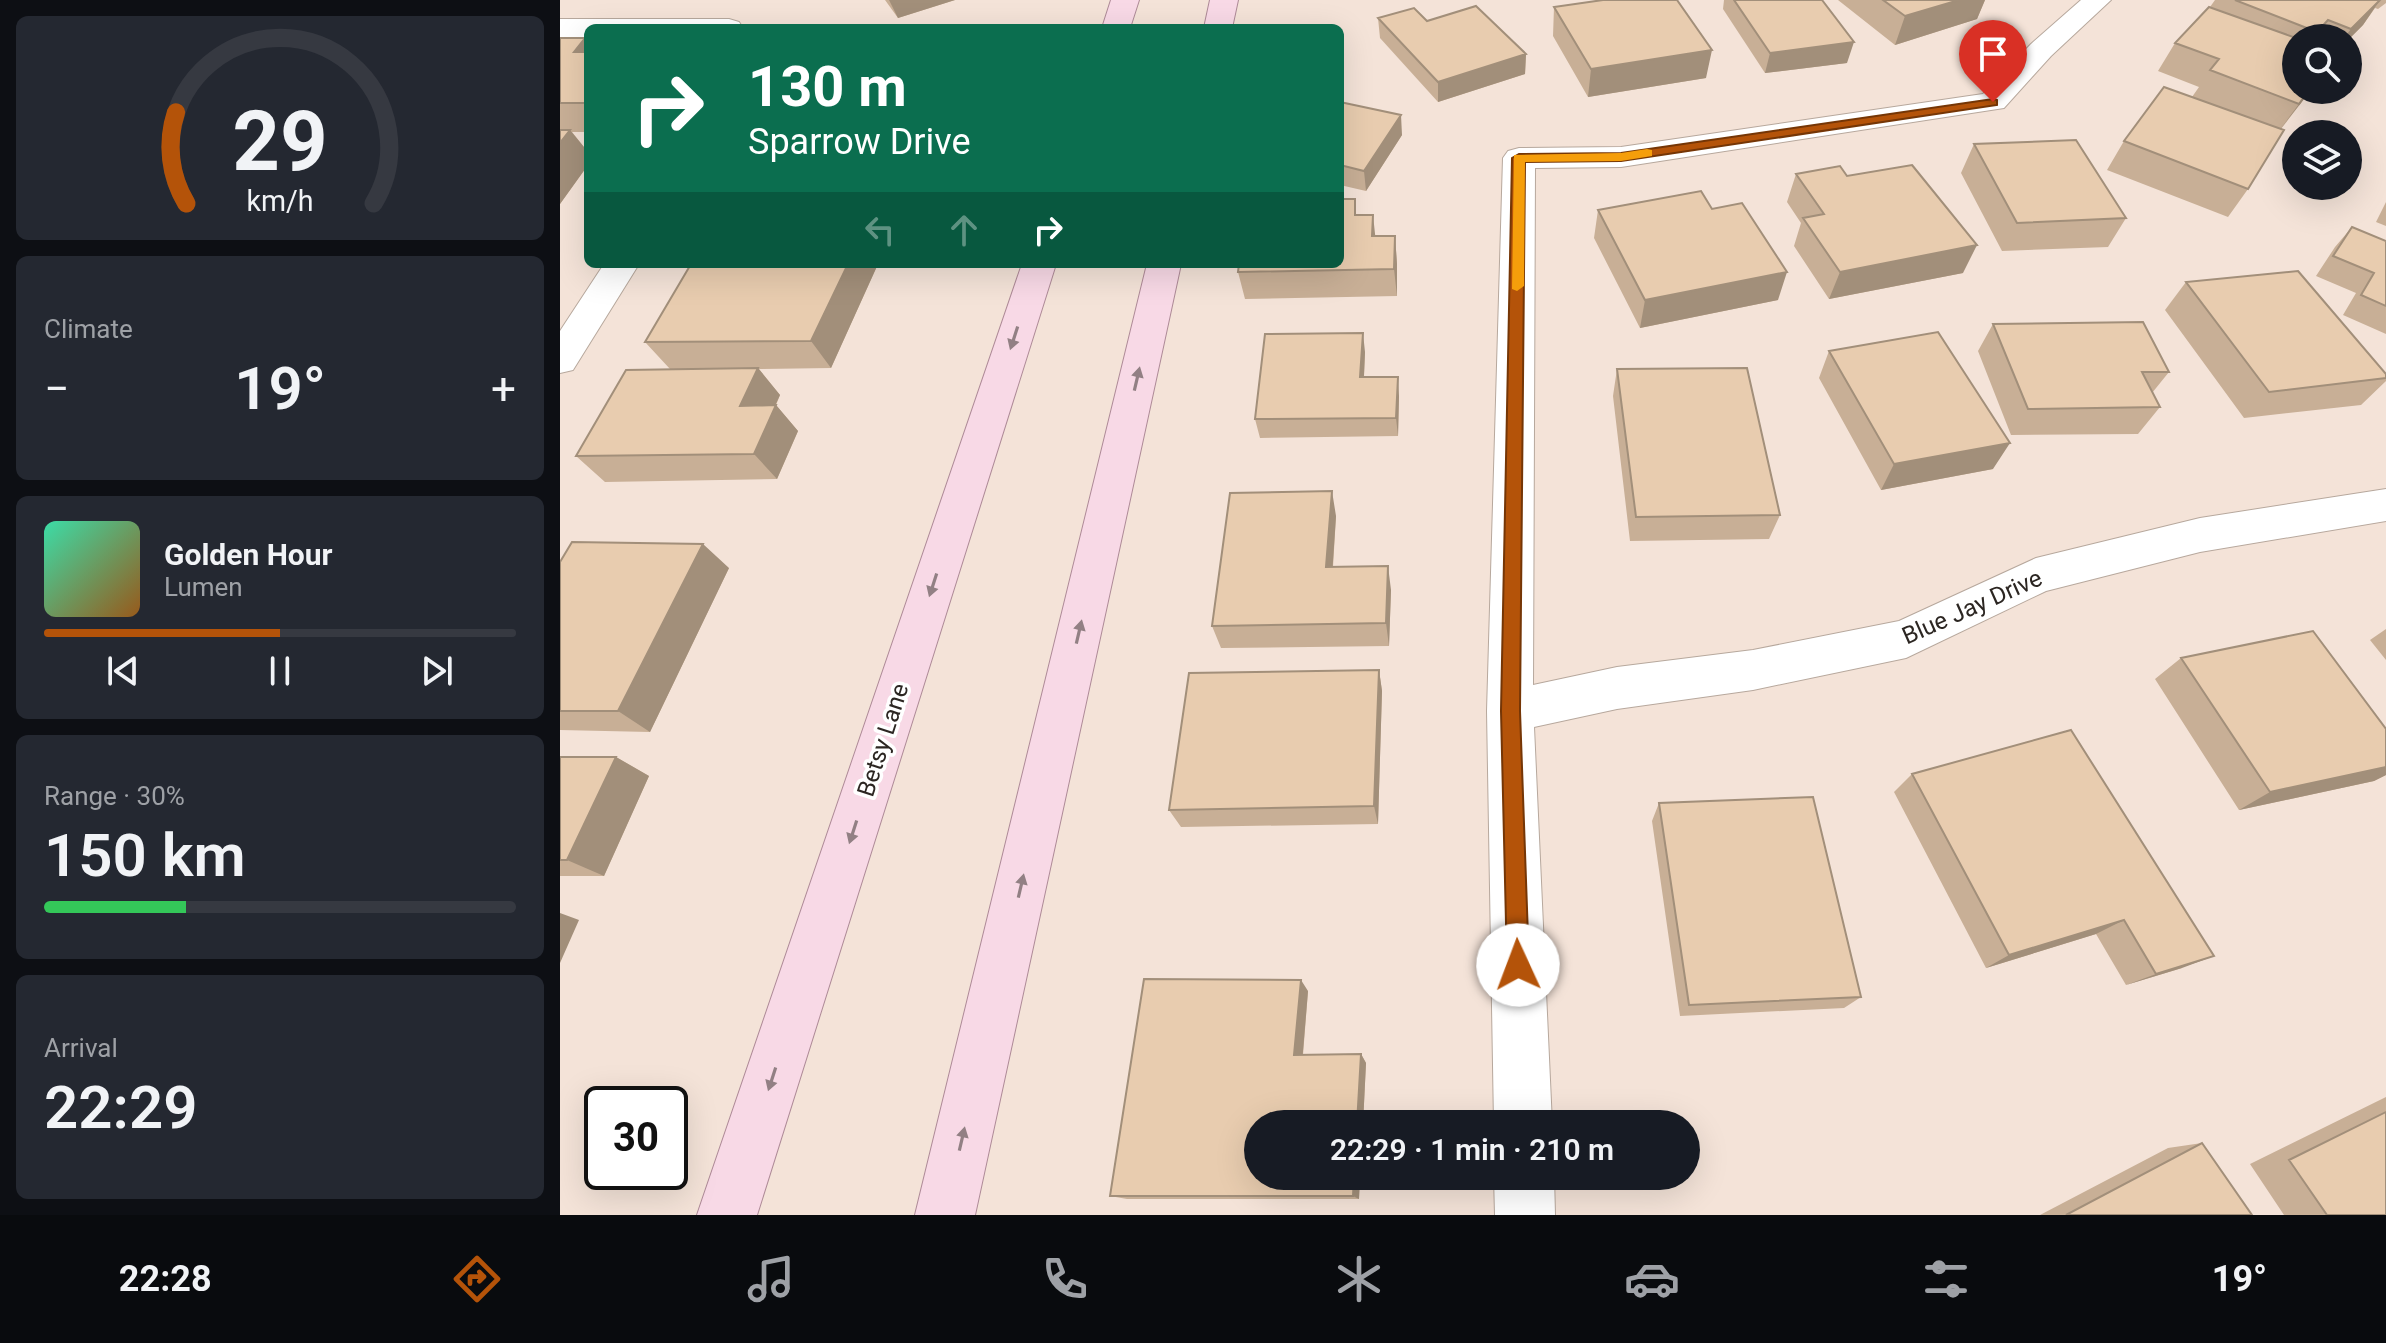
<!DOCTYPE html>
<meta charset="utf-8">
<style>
body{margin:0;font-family:Roboto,sans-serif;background:#242831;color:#f1f3f6;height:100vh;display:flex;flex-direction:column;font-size:30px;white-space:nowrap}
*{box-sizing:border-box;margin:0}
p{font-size:26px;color:#9ea1a6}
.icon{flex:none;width:44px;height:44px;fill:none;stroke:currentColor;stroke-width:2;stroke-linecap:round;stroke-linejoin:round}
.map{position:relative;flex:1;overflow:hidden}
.sheet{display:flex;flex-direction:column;gap:16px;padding:16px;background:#0d0f14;width:560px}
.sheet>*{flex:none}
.top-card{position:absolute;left:24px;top:24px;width:760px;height:244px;border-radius:12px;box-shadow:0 8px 32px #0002;background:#0b6e4f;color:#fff;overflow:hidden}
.tools{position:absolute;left:1722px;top:24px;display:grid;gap:16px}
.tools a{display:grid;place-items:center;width:80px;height:80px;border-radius:50%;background:#171b24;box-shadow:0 8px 32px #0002;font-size:40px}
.speed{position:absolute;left:24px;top:1086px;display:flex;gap:16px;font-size:40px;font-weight:700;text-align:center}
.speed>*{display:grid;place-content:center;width:104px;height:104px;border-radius:50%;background:#171b24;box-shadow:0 8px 32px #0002;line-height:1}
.speed .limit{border:4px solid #111;border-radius:12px;background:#fff;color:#111}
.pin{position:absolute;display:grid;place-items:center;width:68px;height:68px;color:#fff;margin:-82px -34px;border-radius:50% 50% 50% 0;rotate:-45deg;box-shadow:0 0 8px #0007}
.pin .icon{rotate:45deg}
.me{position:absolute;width:88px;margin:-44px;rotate:358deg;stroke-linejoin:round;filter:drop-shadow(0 0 6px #0008)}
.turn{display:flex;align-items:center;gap:28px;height:168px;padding:0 32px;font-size:36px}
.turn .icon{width:104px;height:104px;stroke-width:2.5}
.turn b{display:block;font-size:56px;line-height:68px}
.lanes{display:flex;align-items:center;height:76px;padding:0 32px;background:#0003;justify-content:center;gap:40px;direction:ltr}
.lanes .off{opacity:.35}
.big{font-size:60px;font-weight:600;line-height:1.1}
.sheet .tile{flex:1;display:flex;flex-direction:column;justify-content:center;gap:12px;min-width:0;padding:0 28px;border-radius:12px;background:#242831}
.sheet .dial{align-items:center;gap:0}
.dial svg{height:208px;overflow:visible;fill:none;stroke:#363941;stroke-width:7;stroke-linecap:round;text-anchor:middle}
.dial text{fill:#f1f3f6;stroke:none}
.song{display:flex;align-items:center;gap:24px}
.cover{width:96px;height:96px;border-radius:12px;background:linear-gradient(135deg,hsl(160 70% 55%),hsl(30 70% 35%))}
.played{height:8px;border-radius:4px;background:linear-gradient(90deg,#b45309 50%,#363941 50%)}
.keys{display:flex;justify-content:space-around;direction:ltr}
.heat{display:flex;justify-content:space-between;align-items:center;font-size:44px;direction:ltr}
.charge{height:12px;border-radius:6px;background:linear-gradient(90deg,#34c759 30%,#363941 0)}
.trip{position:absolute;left:684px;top:1110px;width:456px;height:80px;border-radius:40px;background:#171b24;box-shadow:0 8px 32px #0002;font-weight:600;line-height:80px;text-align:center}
.tabs{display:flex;height:128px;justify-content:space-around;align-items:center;background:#090b0e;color:#9ea1a6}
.tabs .icon{width:56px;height:56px}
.tabs .current{color:#b45309}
.tabs b{font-size:36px;color:#f1f3f6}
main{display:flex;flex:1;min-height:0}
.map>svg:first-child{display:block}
</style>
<main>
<section class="sheet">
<div class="tile dial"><svg viewBox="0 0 100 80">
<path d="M14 69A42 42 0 1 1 86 69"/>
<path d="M14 69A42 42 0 0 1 10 34" stroke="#b45309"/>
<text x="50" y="56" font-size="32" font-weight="700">29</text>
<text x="50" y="72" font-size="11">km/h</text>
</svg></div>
<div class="tile"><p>Climate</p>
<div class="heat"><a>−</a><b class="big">19°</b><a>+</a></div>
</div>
<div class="tile">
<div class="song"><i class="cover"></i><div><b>Golden Hour</b><p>Lumen</p></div></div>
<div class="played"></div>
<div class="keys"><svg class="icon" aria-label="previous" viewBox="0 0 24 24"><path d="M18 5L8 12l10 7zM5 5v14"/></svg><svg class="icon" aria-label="pause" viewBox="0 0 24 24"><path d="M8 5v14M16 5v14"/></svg><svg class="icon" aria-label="next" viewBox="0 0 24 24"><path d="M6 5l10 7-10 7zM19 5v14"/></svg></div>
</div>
<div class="tile"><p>Range · 30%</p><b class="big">150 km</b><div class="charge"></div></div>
<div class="tile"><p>Arrival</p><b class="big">22:29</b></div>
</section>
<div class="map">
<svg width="1826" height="1215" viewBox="0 0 1826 1215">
<rect width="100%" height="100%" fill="#f4e3d8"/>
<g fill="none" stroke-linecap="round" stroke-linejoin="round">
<defs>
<path id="minor" d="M1521,0h30l-60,56 -47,52 -383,59 -86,1 -2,517 84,-18 136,-17 146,-29 137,-63 164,-40 186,-29v32l-186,31 -154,39 -140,67 -153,32 -136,19 -83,18 18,397h-58l-7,-413 16,-553 5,-7 11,-3 102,-1 362,-53 48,-50z
M0,19h169l10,3 4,6h-155v9h-28z
M44,264h35l-66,106 -13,3v-42z
M934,1176h60l1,39h-60z"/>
<path id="major" d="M551,0h28l-9,28h-28z
M650,0h28l-6,28h-28z
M462,264h34l-299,951h-60z
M587,264h34l-206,951h-60z"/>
</defs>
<use href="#minor" stroke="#b7a89d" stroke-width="2"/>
<use href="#major" stroke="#ae8a97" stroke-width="2"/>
<use href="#minor" fill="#fff" fill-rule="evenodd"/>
<use href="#major" fill="#f8d9e6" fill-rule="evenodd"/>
</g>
<path fill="#c8af96" d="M325,0h70l-57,18z
M1164,0h98l25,63 -82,10 -42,-64z
M1278,0h147l-8,19 -82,26z
M1655,0h171v3l-8,6 -3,-1 -12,17 -15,15v-2h-52v52h15l-30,39 -33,60 -20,28 -121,-47 17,-29 68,-44 7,-10 -41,-16 17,-28 35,-36z
M994,7l152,71 -118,19 -35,-61z
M818,18l49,3 99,33 -1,20 -87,28 -58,-64z
M0,38h25l3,4v90h-16l16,20v13l-28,39z
M780,102l62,33 -36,56 -26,-6z
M1414,144l152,74 -18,29 -106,4 -41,-78z
M1236,174l51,2 116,97 -134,26 -35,-53 7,-23 -14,-21z
M1826,202v24l-10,-4z
M1152,209l66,91 -138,28 -46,-90 4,-28z
M797,215l18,21h20l2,28v32l-152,3 -7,-27z
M1792,227l34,14v93l-43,-19 13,-22 -40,-17 19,-29z
M318,264l-47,104 -72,1 21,26 -4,10 22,26 -21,48 -172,3 -29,-26 94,-87 -25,-27z
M1626,282l200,92v7l-25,24 -117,13 -79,-108z
M1433,324l176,48 -17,21 8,14 -22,27 -127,1 -33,-84z
M1269,351l164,118 -112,21 -62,-112z
M805,352l-1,25 35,19 -1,40 -138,2 -5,-19z
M1057,369l163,146 -11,24 -139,2 -17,-145z
M776,516l-3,51 58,23 -2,56 -168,2 -9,-22z
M0,562l169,6 -79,164 -90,-2z
M1826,629v31l-16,-20z
M1621,658l205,71v46l-12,6 -135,29 -84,-131z
M819,670l3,21 -4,133 -197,3 -12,-17z
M1511,730l111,238 -56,17 -30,-51 -110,34 -92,-176 18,-18z
M0,757h56l33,19 -45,100h-44z
M1099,803l202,194 -17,11 -164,8 -28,-195z
M748,991l-5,64 58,-1 5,9 -3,61h-105l102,52 -1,23h-232l-17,-3z
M1826,1097v118h-102l-34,-51z
M1642,1143l50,72h-212l128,-67z"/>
<path fill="#a28f7a" d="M329,0h66l-57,18z
M1399,0h26l-8,19 -82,26 10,-29z
M1820,0l-17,25 -15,15v-2h-4l7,-9z
M1768,20l-12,18h-4l5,-6z
M25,38l3,4v29l-14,-19z
M1294,42l-7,21 -82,10 5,-20z
M1152,50l-6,28 -118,19 3,-28z
M966,54l-1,20 -87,28v-20z
M1749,90h2l-33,42 21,-28z
M841,115l1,20 -36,56 -2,-20z
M10,130l18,22v13l-28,39v-61z
M813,215l3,28 -4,-7z
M835,236l2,28v32l-3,-27z
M1417,245l-14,28 -134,26 11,-27z
M288,264h30l-47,104 -20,-27z
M1227,272l-9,28 -138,28 5,-28z
M803,333l2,19 -2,44 -3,-19z
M198,368l22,27 -17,37 -23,-26z
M838,377l1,19 -1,40 -2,-18z
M216,405l22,26 -21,48 -23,-25z
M1450,443l-17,26 -112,21 13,-26z
M772,491l4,25 -5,75 -5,-24z
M143,544l26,24 -79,164 -32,-21z
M828,566l3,24 -2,56 -3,-23z
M819,670l3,21 -4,133 -4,-18z
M56,757l33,19 -45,100 -37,-16z
M1826,767v8l-12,6 -135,29 31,-18z
M0,913l19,7 -19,43z
M1564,920l-28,14 -110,34 23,-13z
M1654,956l-32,12 -56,17 30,-11z
M741,980l7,11 -6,72 -8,-8z
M801,1054l5,9 -3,61h-6z
M794,1176h6l-1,23 -6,-3z"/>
<path fill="#e8ccaf" stroke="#a28f7a" stroke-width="2" d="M1043,0h74l35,50 -121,19 -37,-62z
M1174,0h88l32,42 -84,11z
M1323,0h76l-54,16z
M1675,0h145l-29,29 -23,-9 -11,12z
M916,6l50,48 -88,28 -60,-64 36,-10 13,13z
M1649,7l87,31v52h13l-10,14 -89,-34 9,-11 -44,-16z
M0,38h25l-11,14h14v51h-28z
M1604,87l120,43 -36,59 -124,-48z
M780,102l61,13 -37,56 -24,-6z
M0,130h10l-10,13z
M1516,140l50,78 -109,5 -43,-79z
M1352,165l65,80 -137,27 -37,-54 21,-4 -28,-40 44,-8 7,10z
M1141,191l11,18 30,-6 45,69 -142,28 -47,-90z
M780,199h15v16h18l-1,21h23l-1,33 -156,3 1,-8h101z
M1792,227l34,14v65l-25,-11 13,-22 -41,-17z
M131,264h157l-37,77 -166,1z
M1738,271l88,103v4l-117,14 -83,-110z
M1583,322l26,50h-27l18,35 -132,2 -35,-85z
M1378,332l72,111 -116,21 -65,-113z
M803,333l-3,44h38l-2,41 -141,1 10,-85z
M198,368l-18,38 36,-1 -22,49 -178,2 50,-86z
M1187,368l33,147 -144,2 -19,-148z
M772,491l-6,76 62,-1 -2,57 -174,3 18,-133z
M12,542l131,2 -85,167h-58v-149z
M1753,631l73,98v38l-116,25 -89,-134z
M819,670l-5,136 -205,4 20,-137z
M1511,730l143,226 -58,18 -32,-54 -115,35 -97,-181z
M0,757h56l-49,103h-7z
M1253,797l48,200 -172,8 -30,-202z
M584,979l157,1 -7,75 67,-1 -4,70h-99v52h96l-1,20h-243z
M1826,1112v103h-59l-38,-55z
M1642,1143l50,72h-186z"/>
<defs><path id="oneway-solid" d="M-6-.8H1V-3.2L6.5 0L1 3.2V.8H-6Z" transform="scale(2)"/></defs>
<g fill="#928084">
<use href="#oneway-solid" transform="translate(454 338) rotate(108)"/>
<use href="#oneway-solid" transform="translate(577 379) rotate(-77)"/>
<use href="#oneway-solid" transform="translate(373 585) rotate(108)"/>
<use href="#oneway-solid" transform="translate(519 632) rotate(-77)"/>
<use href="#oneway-solid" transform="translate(293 832) rotate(108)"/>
<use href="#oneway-solid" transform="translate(461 886) rotate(-77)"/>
<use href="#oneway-solid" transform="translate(212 1079) rotate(108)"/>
<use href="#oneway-solid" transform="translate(402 1139) rotate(-77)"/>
</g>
<path fill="#b45309" stroke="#753606" stroke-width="2" d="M1433,99l4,1v5l-376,56 -96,1 -5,549 9,254 -3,8 -8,3 -8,-3 -3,-8 -6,-254 11,-553 7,-4 102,-1z"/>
<path fill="#f59e0b" d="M1087,149l5,1v6l-31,5 -96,1 -1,124 -7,5 -5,-2 2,-134 107,-2z"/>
<g text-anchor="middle" stroke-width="7" stroke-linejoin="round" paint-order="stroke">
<g font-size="24" fill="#2c2622" stroke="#fff">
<text transform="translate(1412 607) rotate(-24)" y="8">Blue Jay Drive</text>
<text transform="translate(323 740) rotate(-72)" y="8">Betsy Lane</text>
</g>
</g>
</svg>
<div class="tools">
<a><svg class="icon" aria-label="search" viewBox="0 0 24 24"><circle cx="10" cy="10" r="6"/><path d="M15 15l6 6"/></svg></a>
<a><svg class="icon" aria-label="layers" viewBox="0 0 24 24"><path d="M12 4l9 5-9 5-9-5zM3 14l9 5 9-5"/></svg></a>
</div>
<div class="speed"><div class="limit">30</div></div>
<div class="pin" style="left:1433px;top:102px;background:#d93025"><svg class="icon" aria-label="arrive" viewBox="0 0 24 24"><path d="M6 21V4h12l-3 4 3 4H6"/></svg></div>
<svg class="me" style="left:958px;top:965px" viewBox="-20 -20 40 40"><circle r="19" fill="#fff"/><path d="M0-13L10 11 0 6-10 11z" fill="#b45309"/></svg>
<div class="trip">22:29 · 1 min · 210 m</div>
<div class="top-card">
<div class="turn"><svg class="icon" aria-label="right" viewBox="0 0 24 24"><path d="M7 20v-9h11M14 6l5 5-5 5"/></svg><div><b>130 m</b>Sparrow Drive</div></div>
<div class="lanes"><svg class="icon off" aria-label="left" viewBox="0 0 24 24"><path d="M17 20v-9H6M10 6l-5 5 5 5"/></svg><svg class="icon off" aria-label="ahead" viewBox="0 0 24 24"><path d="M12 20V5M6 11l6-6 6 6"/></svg><svg class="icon" aria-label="right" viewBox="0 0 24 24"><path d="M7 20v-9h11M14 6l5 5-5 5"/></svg></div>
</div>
</div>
</main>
<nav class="tabs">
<b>22:28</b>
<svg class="icon current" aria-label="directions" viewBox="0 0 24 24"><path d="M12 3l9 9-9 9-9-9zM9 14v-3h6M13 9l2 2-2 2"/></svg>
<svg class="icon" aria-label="music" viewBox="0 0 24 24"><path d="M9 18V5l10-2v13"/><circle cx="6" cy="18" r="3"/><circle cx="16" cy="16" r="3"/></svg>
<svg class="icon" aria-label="phone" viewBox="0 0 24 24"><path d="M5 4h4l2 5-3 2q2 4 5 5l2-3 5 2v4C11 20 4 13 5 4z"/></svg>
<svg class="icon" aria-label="climate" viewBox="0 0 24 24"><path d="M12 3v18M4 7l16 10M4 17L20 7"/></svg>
<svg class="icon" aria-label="car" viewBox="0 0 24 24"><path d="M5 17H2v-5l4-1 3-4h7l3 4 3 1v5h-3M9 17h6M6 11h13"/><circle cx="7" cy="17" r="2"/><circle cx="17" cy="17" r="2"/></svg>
<svg class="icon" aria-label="filters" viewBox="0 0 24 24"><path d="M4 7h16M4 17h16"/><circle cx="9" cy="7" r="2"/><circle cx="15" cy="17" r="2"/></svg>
<b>19°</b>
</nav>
